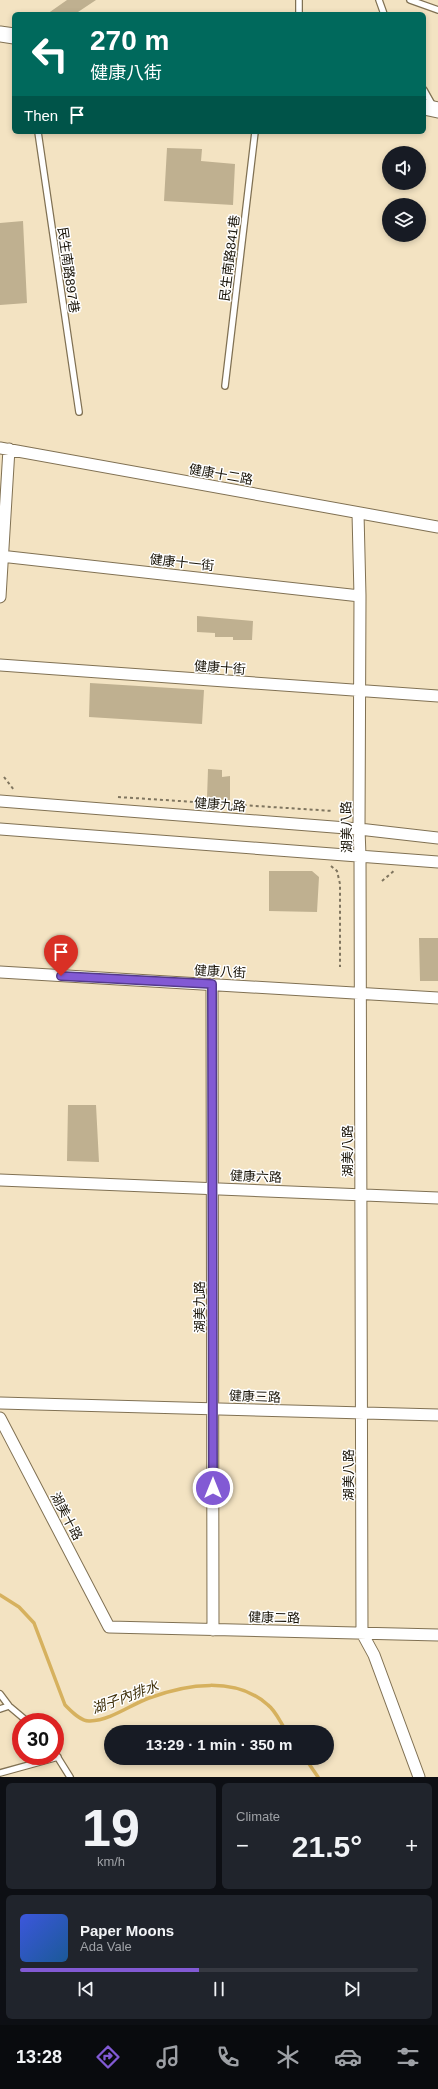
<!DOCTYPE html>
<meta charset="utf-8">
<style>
body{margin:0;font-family:Arial,"Noto Sans TC",sans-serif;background:#20242c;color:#f1f3f6;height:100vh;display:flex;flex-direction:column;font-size:15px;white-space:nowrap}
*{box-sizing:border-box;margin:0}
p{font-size:13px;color:#9ea1a6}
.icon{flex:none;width:22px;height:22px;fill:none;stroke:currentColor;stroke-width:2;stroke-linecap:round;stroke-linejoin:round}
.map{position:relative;height:1777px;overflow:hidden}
.drawer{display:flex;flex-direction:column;gap:6px;padding:6px;background:#0d0f14;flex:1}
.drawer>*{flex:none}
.hud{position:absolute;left:12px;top:12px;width:414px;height:122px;border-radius:6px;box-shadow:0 2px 6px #0003;background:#00695c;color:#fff;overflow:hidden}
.tools{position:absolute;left:382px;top:146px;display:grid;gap:8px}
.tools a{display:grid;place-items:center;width:44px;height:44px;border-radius:50%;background:#171b24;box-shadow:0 2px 6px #0003;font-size:20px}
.speed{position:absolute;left:12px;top:1713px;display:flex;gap:8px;font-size:20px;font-weight:700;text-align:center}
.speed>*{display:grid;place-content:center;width:52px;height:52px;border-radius:50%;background:#171b24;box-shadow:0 2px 6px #0003;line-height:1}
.speed .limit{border:6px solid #d22;background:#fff;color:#111}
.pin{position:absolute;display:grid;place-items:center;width:34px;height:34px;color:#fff;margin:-41px -17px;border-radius:50% 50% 50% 0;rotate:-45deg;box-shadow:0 0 4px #0007}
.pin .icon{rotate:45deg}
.me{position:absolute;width:44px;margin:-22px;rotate:0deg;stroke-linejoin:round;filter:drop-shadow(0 0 3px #0008)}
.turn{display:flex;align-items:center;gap:14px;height:84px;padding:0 12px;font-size:18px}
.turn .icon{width:52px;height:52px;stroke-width:2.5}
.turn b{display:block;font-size:28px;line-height:34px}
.then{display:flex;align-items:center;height:38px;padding:0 12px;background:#0003;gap:8px;font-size:15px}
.big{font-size:30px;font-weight:700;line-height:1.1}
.drawer .tile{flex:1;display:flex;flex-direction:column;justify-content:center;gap:6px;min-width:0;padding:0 14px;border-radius:6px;background:#20242c}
.drawer .dial{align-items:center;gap:0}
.dial b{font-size:52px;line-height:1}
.song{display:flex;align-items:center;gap:12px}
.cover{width:48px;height:48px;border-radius:6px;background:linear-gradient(135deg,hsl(230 70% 55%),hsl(210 70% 35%))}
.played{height:4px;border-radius:2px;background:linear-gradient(90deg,#825ad4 45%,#363941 45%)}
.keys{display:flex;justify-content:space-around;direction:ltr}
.heat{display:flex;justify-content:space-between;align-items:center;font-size:22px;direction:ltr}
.drawer .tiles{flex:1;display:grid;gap:6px;grid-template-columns:1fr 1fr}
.tile:last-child{grid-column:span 2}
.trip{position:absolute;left:104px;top:1725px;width:230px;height:40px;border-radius:20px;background:#171b24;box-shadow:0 2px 6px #0003;font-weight:700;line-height:40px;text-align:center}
.tabs{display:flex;height:64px;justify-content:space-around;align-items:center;background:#090b0e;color:#9ea1a6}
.tabs .icon{width:28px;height:28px}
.tabs .on{color:#825ad4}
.tabs b{font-size:18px;color:#f1f3f6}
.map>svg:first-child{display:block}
</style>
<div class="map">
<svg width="438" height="1777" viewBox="0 0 438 1777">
<rect width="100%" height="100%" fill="#f3e3c2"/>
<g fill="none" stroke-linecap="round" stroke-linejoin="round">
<path stroke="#d6b15e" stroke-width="3.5" d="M0,1595l19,12 15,16 31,82c6,6 16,17 25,16 21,-1 40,-16 59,-23 37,-14 87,-22 119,7 8,6 13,19 19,27
M305,1758l13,19"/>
</g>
<path fill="#bfb090" d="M67,0h29l-21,14h-28z
M167,148l35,1 -1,12 34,3 -2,41 -69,-4z
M23,221l4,82 -27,2v-82z
M197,616l56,5 -1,19h-19v-3h-18v-4l-18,-1z
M90,683l114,7 -2,34 -113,-7z
M208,769l14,1v7l8,-1v24l-23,-1z
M269,871h43l7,6 -2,35 -48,-1z
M419,938h19v43h-18z
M68,1105h28l3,57 -32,-1z"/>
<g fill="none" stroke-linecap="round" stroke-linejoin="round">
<defs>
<path id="lane" d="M379,0l5,14
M410,0l28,10
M299,14v-14
M424,90l9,16
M38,132l41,280
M225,386l30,-254
M0,1694l9,12 19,16
M0,1709l9,-3
M55,1753l15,24
M0,1773l58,-16"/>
<path id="street" d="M0,448l438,79
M358,513l2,83 -1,233 1,27 2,777 12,22 45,122
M0,556l360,40
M0,597l9,-148
M0,665l438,31
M0,801l359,28 79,9
M0,829l438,33
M0,972l438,26
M212,984l1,646
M0,1180l438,18
M0,1403l438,12
M0,1418l109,209 329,8"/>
<path id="secondary" d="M0,34l14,2
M424,107l14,3"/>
</defs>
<use href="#lane" stroke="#807153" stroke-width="8"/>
<use href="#street" stroke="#807153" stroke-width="13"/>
<use href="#secondary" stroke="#807153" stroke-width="17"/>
<path stroke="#7f755f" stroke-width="2" stroke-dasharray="3 3" stroke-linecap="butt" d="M4,777l10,13
M118,797l215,14
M331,866l6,5 3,13v83
M382,881l13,-11"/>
<use href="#lane" stroke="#fff" stroke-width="5.5"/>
<use href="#street" stroke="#fff" stroke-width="11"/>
<use href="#secondary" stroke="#fff" stroke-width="15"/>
</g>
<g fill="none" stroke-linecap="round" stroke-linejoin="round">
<defs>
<path id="route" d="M61,976l151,8 1,504"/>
</defs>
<use href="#route" stroke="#543a8a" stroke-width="10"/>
<use href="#route" stroke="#825ad4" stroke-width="7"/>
</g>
<g text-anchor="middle" stroke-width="3" stroke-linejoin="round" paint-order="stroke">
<g font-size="13" fill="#171206" stroke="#fff">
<text transform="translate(229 258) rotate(-83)" y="5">民生南路841巷</text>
<text transform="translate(69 270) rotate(82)" y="5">民生南路897巷</text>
<text transform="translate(221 474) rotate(10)" y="5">健康十二路</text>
<text transform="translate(182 562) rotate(6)" y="5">健康十一街</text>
<text transform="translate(220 667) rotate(4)" y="5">健康十街</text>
<text transform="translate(220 804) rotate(4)" y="5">健康九路</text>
<text transform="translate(346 827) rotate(-91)" y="5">湖美八路</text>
<text transform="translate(220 971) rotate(3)" y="5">健康八街</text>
<text transform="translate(347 1151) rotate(-90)" y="5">湖美八路</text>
<text transform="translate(256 1176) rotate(2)" y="5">健康六路</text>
<text transform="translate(199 1307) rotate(-90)" y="5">湖美九路</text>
<text transform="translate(255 1396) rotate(2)" y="5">健康三路</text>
<text transform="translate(348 1475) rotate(-90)" y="5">湖美八路</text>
<text transform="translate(67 1516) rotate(62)" y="5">湖美十路</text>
<text transform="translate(274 1617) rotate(1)" y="5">健康二路</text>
</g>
<g font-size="14" font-style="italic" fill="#40310b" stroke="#fff">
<text transform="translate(125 1697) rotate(-20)" y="5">湖子內排水</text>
</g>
</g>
</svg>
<div class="tools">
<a><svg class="icon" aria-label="sound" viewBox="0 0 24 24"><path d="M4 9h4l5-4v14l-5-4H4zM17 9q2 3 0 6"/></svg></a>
<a><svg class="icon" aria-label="layers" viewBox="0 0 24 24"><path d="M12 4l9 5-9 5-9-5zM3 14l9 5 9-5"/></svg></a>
</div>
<div class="speed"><div class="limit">30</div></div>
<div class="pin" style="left:61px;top:976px;background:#d93025"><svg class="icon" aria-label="arrive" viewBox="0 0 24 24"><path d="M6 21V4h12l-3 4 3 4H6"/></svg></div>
<svg class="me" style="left:213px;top:1488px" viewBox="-20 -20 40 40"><circle r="17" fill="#825ad4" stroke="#fff" stroke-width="3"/><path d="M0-11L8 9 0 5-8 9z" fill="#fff"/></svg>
<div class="trip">13:29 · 1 min · 350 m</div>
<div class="hud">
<div class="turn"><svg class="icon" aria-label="left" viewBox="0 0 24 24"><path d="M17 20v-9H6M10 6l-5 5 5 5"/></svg><div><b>270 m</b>健康八街</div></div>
<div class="then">Then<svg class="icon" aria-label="arrive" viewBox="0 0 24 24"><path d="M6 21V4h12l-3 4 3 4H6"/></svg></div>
</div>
</div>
<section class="drawer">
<div class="tiles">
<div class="tile dial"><b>19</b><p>km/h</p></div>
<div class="tile"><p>Climate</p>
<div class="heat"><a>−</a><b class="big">21.5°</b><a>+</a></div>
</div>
<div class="tile">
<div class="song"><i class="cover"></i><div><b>Paper Moons</b><p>Ada Vale</p></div></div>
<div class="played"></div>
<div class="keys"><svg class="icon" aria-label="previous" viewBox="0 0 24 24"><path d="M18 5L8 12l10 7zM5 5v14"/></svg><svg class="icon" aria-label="pause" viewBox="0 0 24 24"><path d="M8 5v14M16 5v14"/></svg><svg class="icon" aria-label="next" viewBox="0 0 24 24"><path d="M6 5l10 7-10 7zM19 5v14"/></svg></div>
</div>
</div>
</section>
<nav class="tabs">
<b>13:28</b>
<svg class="icon on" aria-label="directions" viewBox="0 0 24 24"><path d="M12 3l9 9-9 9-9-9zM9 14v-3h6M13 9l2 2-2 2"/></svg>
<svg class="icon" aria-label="music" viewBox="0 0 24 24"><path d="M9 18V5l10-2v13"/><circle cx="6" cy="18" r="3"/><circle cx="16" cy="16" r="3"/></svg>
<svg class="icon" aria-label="phone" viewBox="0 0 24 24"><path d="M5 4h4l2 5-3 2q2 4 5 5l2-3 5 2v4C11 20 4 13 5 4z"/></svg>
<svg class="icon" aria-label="climate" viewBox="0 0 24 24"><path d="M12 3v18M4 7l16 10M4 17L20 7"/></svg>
<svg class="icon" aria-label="car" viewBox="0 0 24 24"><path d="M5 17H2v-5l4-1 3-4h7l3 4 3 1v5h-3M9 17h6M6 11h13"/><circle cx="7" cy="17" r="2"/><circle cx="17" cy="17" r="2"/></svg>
<svg class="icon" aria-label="filters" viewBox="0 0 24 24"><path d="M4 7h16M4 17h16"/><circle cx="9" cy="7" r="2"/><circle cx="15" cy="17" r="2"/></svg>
</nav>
